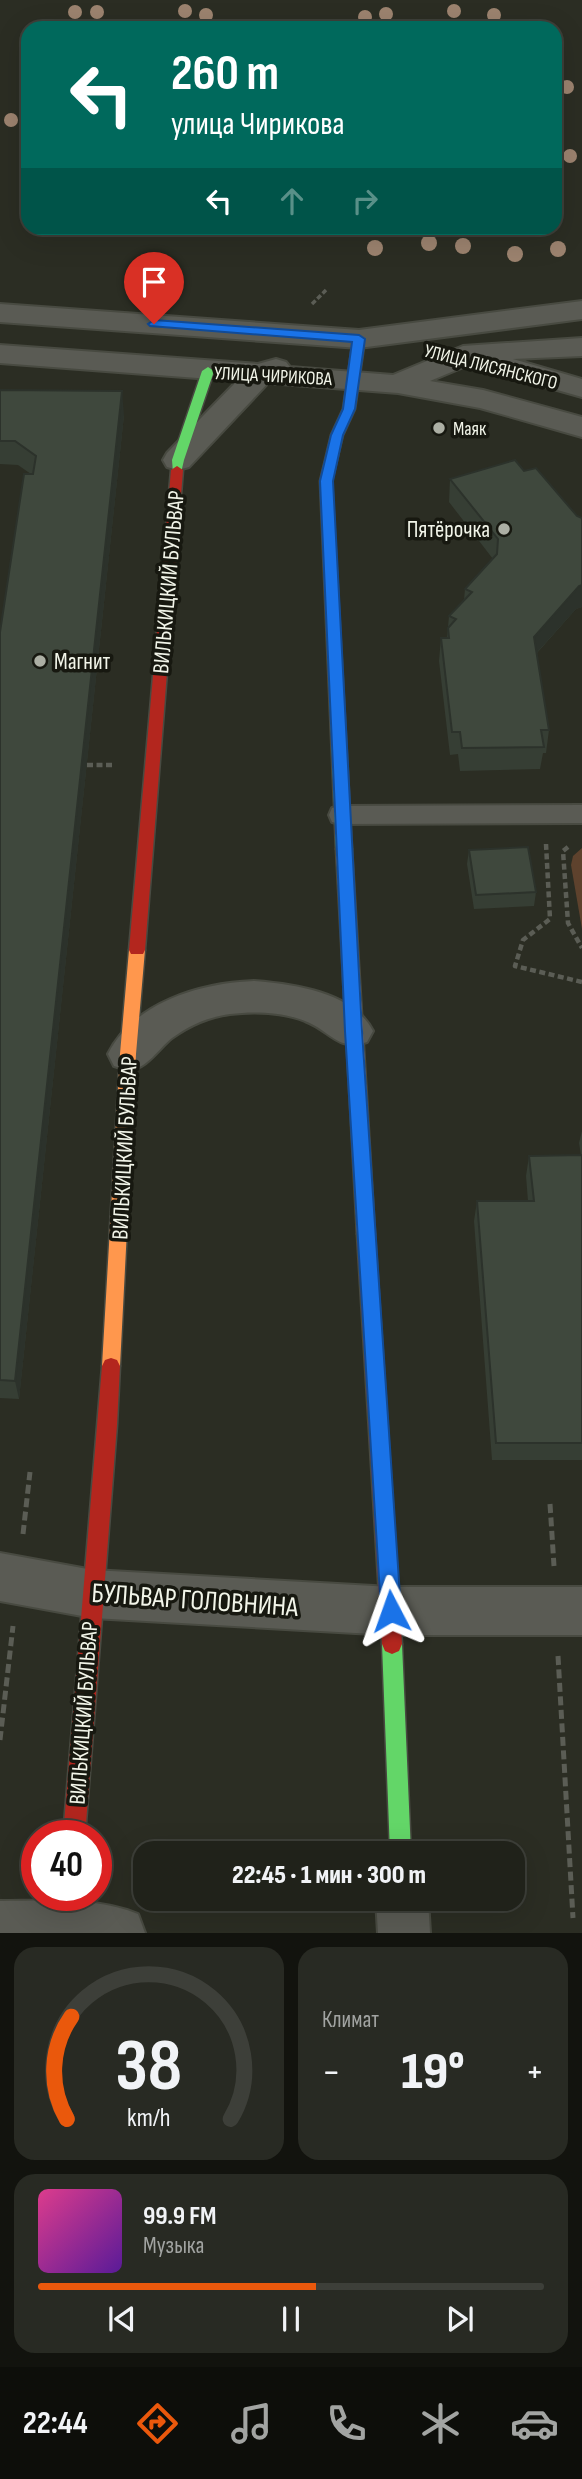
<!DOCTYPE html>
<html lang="ru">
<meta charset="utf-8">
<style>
body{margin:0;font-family:"Sofia Sans Condensed",sans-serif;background:#282a23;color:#f1f3f6;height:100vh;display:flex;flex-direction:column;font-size:26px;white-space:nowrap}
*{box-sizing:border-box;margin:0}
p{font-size:23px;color:#a2a4a2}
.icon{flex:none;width:38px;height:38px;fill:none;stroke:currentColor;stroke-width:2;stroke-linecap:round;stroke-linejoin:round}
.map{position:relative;height:1933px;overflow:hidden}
.details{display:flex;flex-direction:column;gap:14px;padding:14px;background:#12130e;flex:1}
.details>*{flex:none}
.banner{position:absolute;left:21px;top:21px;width:541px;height:214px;border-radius:21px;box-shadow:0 7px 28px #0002,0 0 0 2px #3d3f39;background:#00695c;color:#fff;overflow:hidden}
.speed{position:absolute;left:21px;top:1820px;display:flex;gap:14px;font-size:35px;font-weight:700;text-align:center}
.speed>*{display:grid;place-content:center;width:91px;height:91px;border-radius:50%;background:#20221a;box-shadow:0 7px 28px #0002,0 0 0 2px #3d3f39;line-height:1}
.speed .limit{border:10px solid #d22;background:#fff;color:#111}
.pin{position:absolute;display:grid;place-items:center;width:60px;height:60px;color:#fff;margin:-72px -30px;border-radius:50% 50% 50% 0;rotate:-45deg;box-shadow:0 0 7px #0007}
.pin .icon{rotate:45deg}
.me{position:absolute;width:77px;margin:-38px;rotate:356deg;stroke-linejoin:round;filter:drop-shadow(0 0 5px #0008)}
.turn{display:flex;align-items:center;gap:24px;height:147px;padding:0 35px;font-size:32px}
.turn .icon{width:91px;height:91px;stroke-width:2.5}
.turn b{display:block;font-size:49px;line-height:60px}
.lanes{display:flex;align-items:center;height:66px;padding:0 35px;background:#0003;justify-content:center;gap:35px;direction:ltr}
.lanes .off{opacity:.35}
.big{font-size:52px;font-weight:800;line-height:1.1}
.details .widget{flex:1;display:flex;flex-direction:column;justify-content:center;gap:10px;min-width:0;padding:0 24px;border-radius:21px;background:#282a23}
.details .dial{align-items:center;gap:0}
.dial svg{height:182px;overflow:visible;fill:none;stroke:#3d3f39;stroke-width:7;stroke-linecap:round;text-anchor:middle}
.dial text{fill:#f1f3f6;stroke:none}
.song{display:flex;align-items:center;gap:21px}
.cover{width:84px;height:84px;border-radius:10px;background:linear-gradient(135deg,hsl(330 70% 55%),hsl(270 70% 35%))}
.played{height:7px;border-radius:4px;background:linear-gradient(90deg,#ea580c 55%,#3d3f39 55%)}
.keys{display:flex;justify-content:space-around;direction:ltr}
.heat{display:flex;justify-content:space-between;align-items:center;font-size:38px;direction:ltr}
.details .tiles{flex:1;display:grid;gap:14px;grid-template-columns:1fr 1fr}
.widget:last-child{grid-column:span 2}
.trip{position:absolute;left:133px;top:1841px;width:392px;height:70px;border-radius:21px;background:#20221a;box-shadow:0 7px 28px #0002,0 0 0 2px #3d3f39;font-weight:800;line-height:70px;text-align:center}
.dock{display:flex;height:112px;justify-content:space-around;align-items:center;background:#0d0e0a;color:#a2a4a2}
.dock .icon{width:49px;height:49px}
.dock .current{color:#ea580c}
.dock b{font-size:32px;color:#f1f3f6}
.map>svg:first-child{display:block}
</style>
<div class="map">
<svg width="582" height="1933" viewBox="0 0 582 1933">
<rect width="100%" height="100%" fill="#2b2d23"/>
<path fill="#5e422d" d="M582,848v81l-11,-64 2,-9z"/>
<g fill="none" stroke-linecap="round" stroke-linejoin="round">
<defs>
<path id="lane" d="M582,805v18l-241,1 -9,-2 -3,-7 3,-7 9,-2z"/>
<path id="street" d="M582,301v18l-223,29 -359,-26v-18l359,26z
M582,338v18l-69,3 69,20v18l-106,-30 -3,-4 -43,18 53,9 99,27v20l-102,-29 -82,-15 -130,-10 -79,84 -11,3 -11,-3 -4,-7 4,-7 70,-72 -237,-18v-18l258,19 18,-5 10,3 4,5 103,8 70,-29z
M254,981c39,3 99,11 119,50l-6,11c-30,10 -37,-12 -62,-21 -22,-9 -51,-10 -75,-7 -22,3 -40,11 -58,24 -13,10 -25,31 -43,32 -4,0 -11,-3 -15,-4l-6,-12c26,-52 93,-71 146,-73z
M0,1553l93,17 298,17h191v48h-191l-298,-17 -93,-17z
M376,1899h52l2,34h-52z
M0,1901c45,0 96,-4 138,13l7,19h-145z"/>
<path id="fast" d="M359,335l6,4 -10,70 -12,26 -11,46 20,368 -8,6 -8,-6 -16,-368 11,-46 12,-26 10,-70z
M208,367l6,4 -30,89 -3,13h-8l-1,-13 30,-89z
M392,1634l7,3 3,7 9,209h-21l-8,-209 3,-7z"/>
<path id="slow" d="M344,843l8,6 23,385 -3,5 -6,3 -6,-3 -3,-5 -21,-385z
M137,944l6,2 2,4 -9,104 -16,312 -3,6 -6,2 -6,-2 -3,-6 18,-312 9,-104 2,-4z"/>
<path id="jam" d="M177,466l6,4 -38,480 -2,4h-12l-2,-4 42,-480z
M366,1226l6,3 3,5 27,410 -3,7 -7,3 -7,-3 -3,-7 -25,-410 3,-5z
M111,1358l6,2 3,6 -3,59 -32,411h-22l39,-470 3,-6z"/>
</defs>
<use href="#lane" stroke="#484a41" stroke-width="4"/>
<use href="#street" stroke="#484a41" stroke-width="4"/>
<use href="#fast" stroke="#484a41" stroke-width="3"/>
<use href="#slow" stroke="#484a41" stroke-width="3"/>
<use href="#jam" stroke="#484a41" stroke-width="3"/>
<path stroke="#5b5d55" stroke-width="3.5" stroke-dasharray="5 2.5" stroke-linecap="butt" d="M312,304l14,-14"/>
<path stroke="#5b5d55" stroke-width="4.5" stroke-dasharray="6 3.5" stroke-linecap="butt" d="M87,765h27
M546,844l4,75 -27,21 -8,26 67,16
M568,847l-5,4 5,72 14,25"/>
<path stroke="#5b5d55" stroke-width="5" stroke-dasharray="9 4.5" stroke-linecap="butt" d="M550,1504l4,62
M23,1534l7,-62
M558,1656l15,262
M0,1740l13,-114"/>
<use href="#lane" fill="#5a5b54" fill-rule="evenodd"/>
<use href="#street" fill="#5a5b54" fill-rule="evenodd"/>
<use href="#fast" fill="#63d668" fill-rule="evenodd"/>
<use href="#slow" fill="#ff974d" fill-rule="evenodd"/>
<use href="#jam" fill="#b3261e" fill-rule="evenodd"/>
</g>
<g fill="#9c836f">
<circle cx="185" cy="11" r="7"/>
<circle cx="454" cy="11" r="7"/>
<circle cx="75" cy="12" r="7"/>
<circle cx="97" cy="12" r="7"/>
<circle cx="386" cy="14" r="7"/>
<circle cx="206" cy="15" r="7"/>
<circle cx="494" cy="15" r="7"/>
<circle cx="365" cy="17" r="7"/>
<circle cx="567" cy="87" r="7"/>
<circle cx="11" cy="120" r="7"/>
<circle cx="570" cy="156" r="7"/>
<circle cx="429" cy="243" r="8"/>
<circle cx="463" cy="246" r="8"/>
<circle cx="375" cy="248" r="8"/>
<circle cx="558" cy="249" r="8"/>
<circle cx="515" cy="254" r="8"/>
</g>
<path fill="#363e34" d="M0,390l124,25 -105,984 -19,-1v-766l31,-158 -13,-9 -18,-1z
M524,471l53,45 5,2v89l-6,2 -39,44 12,77 -3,23h-3l-3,16 -80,2 -2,-17 -8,1 -11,-94 2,-23h6l2,-22 15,-16 1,-11 28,-30 -44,-57 1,-23z
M469,850l67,42 -2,14 -60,3 -7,-45z
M582,1131v329h-90l-18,-239 3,-20h51l-2,-25 3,-20 52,-1 -2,-12z"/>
<path fill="#2c322b" d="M122,391l2,24 -105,984 -4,-18z
M582,585v22l-6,2 -45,50 3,-22 45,-51z"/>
<path fill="#3f483d" stroke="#2c322b" stroke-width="2" d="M0,390l122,1 -107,990 -15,-1v-748l24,-158h9l3,-18 -21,-15h-15z
M515,460l9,11 12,-3 41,48 5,2v67l-3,1 -45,51 15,93h-8l3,17 -82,1 -2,-16h-8l-11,-94h8l-1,-10 8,-9 -7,-3 23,-24 -7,-3 32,-35 1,-15 -48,-60z
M528,847l8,45 -60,3 -7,-45z
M582,1155v288h-86l-19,-242h57l-5,-45z"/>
<path fill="#1a73e8" stroke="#114b97" stroke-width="2" d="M154,320l205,15 6,4 -10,70 -12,26 -10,46 29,550 39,580 -3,7 -7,3 -7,-3 -3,-7 -36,-580 -25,-550 11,-46 12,-26 9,-67 -202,-16 -2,-2z"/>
<g fill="#acafa4" stroke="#171810" stroke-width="2.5">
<circle cx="439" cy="428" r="7"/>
<circle cx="504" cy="529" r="7"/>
<circle cx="40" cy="661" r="7"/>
</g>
<g text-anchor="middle" stroke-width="7" stroke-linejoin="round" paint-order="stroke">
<g font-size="19" fill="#f2f5e9" stroke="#171810">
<text transform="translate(491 366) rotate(14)" y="7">УЛИЦА ЛИСЯНСКОГО</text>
<text transform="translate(273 375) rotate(3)" y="7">УЛИЦА ЧИРИКОВА</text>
</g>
<g font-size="19" fill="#f2f5e9" stroke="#171810" text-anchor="start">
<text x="453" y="435">Маяк</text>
</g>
<g font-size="23" fill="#f2f5e9" stroke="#171810" text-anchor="end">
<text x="490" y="537">Пятёрочка</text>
<text x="54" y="669" text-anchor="start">Магнит</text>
</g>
<g font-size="23" fill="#f2f5e9" stroke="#171810">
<text transform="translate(168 582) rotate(-85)" y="8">ВИЛЬКИЦКИЙ БУЛЬВАР</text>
<text transform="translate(124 1148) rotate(-87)" y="8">ВИЛЬКИЦКИЙ БУЛЬВАР</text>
<text transform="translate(83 1713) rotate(-86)" y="8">ВИЛЬКИЦКИЙ БУЛЬВАР</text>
</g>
<g font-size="28" fill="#f2f5e9" stroke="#171810">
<text transform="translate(195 1599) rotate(4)" y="10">БУЛЬВАР ГОЛОВНИНА</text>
</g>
</g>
</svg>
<div class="speed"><div class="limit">40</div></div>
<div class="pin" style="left:154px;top:324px;background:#d93025"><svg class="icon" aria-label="arrive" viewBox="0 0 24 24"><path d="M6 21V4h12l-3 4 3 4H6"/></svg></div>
<svg class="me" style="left:391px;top:1611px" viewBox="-20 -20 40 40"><path d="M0-17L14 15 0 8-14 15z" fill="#1a73e8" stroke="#fff" stroke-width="4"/></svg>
<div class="trip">22:45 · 1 мин · 300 m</div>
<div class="banner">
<div class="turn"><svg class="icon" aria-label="left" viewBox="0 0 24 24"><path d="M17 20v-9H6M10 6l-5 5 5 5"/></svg><div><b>260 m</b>улица Чирикова</div></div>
<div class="lanes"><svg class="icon" aria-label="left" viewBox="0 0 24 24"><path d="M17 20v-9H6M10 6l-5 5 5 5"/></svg><svg class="icon off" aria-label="ahead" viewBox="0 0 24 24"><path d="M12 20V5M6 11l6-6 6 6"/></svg><svg class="icon off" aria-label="right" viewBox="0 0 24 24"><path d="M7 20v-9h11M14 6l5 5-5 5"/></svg></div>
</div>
</div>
<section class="details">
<div class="tiles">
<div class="widget dial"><svg viewBox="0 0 100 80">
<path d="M14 69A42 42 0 1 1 86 69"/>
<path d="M14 69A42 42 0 0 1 16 24" stroke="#ea580c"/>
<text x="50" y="56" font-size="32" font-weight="700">38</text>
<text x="50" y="72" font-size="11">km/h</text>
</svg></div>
<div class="widget"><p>Климат</p>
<div class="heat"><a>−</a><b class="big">19°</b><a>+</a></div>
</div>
<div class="widget">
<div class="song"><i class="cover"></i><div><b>99.9 FM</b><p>Музыка</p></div></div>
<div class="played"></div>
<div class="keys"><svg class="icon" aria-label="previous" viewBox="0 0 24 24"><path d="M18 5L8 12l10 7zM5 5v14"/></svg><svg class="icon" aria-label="pause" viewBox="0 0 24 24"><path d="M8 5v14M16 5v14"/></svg><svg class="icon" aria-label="next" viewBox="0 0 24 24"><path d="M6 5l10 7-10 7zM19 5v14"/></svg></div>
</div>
</div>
</section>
<nav class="dock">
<b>22:44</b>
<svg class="icon current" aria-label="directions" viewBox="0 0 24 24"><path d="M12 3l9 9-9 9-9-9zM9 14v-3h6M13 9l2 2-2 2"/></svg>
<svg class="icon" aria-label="music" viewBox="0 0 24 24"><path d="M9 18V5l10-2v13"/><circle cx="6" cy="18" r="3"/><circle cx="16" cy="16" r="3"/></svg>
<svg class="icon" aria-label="phone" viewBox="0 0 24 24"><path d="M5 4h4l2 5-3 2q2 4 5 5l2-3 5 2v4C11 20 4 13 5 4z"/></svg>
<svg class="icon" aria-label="climate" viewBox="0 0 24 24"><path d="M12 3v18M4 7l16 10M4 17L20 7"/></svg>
<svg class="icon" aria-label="car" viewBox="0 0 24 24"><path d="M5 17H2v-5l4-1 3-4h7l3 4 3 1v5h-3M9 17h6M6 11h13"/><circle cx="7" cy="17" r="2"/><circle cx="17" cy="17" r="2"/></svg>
</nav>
